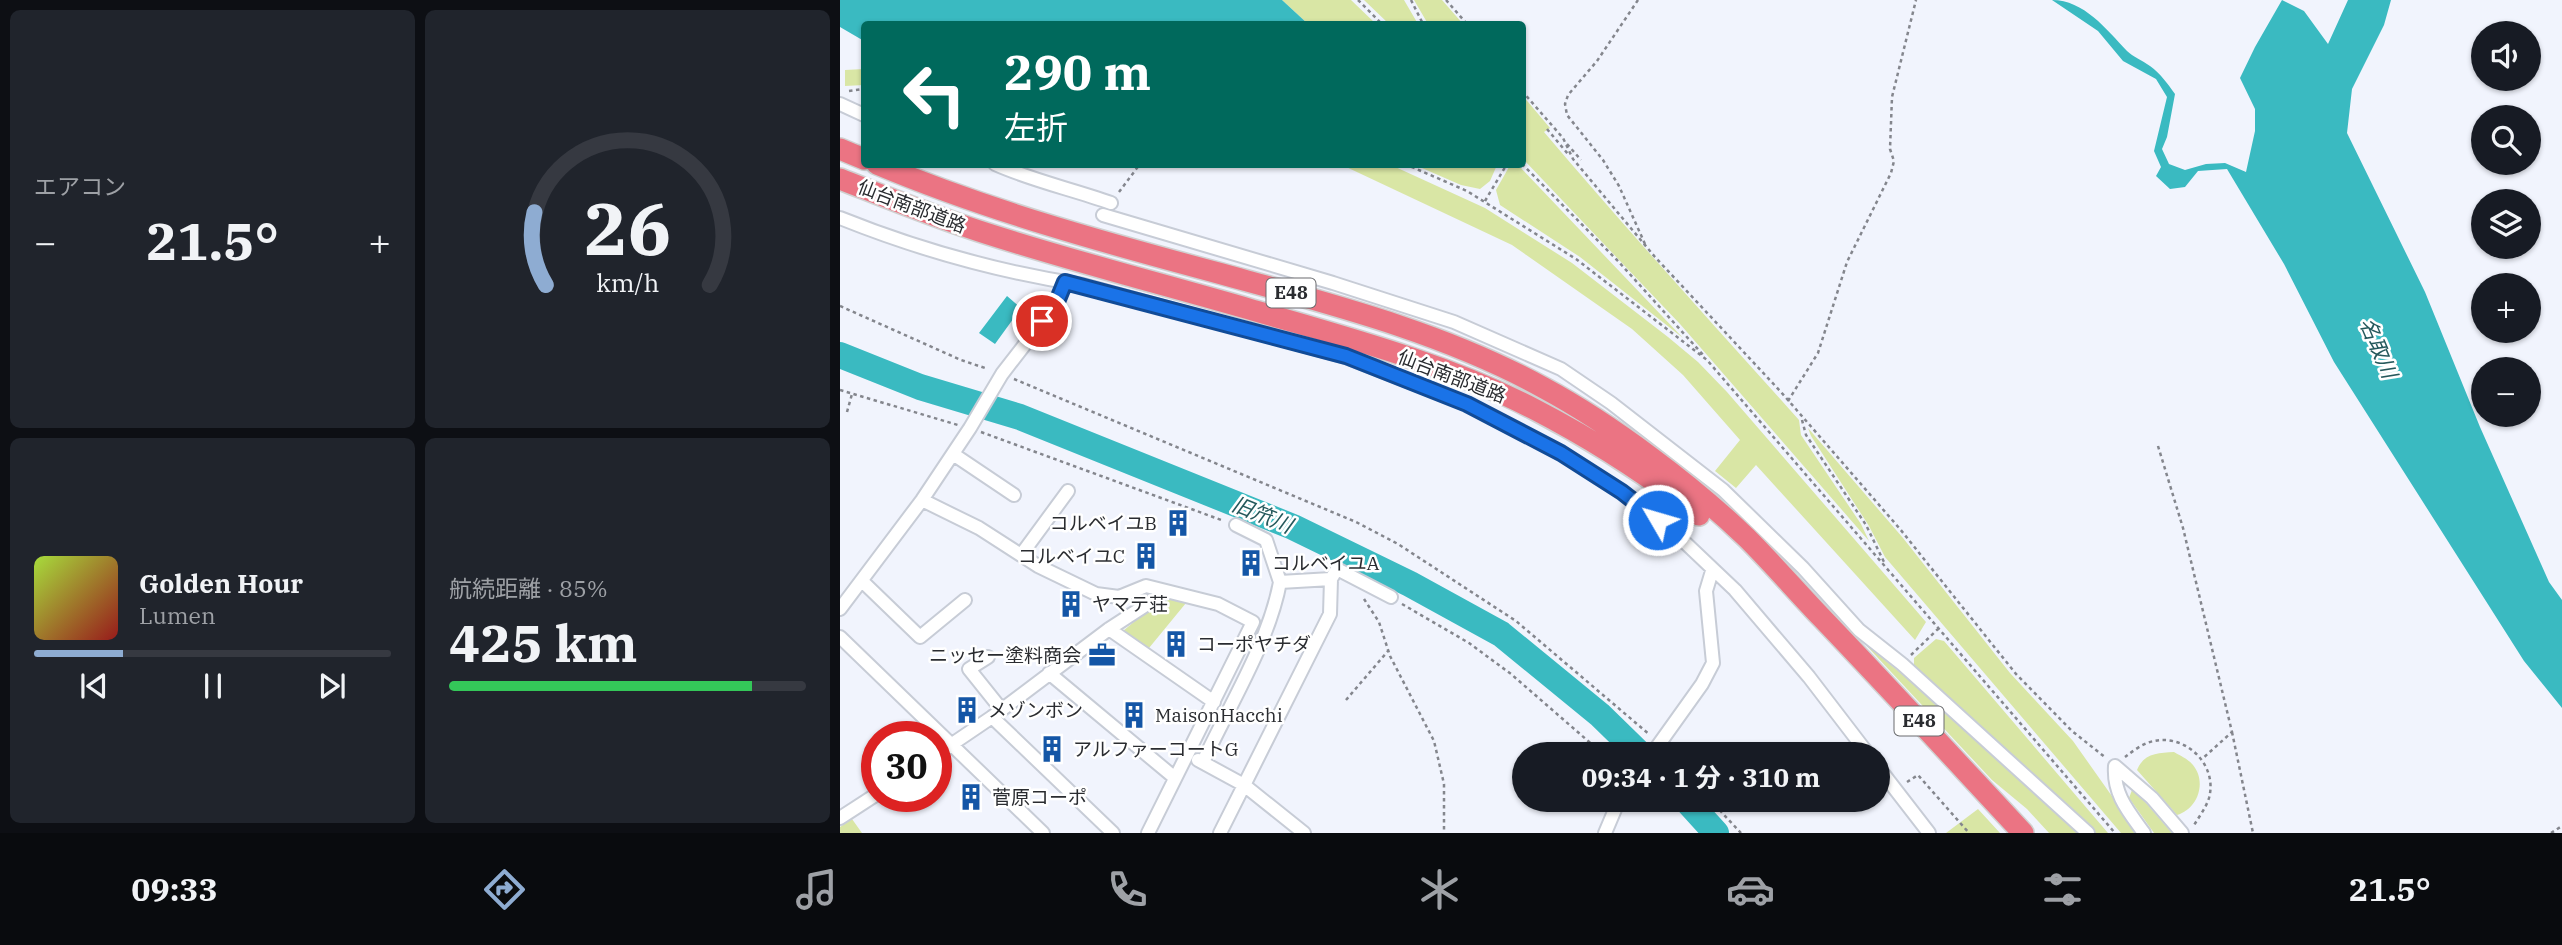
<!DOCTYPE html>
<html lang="ja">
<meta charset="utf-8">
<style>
body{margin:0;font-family:"IBM Plex Serif","Noto Sans JP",serif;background:#20242c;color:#f1f3f6;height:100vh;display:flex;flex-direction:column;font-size:26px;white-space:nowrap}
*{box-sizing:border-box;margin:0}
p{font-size:23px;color:#9ea1a6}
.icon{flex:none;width:38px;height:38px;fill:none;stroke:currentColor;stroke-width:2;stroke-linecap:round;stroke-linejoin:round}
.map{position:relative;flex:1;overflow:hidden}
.side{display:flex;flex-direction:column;gap:10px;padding:10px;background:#0d0f14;width:840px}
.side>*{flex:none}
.hud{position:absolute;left:21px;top:21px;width:665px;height:147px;border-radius:7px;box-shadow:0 2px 5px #0004;background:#00695c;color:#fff;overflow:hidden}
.fabs{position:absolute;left:1631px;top:21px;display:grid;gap:14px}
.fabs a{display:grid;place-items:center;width:70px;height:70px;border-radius:50%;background:#171b24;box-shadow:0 2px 5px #0004;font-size:35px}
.speed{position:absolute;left:21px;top:721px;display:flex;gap:14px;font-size:35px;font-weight:700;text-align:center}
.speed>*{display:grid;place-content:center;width:91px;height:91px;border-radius:50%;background:#171b24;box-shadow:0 2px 5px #0004;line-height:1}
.speed .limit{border:10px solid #d22;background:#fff;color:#111}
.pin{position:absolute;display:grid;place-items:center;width:60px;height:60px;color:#fff;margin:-30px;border:4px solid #fff;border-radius:50%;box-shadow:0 2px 7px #0007}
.me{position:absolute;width:77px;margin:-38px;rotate:308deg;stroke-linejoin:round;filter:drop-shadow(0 0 5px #0008)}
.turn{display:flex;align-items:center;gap:24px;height:147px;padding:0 28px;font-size:32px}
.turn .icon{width:91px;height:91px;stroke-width:2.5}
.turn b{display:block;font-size:49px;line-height:60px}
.big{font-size:52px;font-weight:700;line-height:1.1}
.side .tile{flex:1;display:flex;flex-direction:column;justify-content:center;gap:10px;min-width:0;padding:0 24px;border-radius:10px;background:#20242c}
.side .dial{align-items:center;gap:0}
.dial svg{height:182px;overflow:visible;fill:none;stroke:#363941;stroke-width:7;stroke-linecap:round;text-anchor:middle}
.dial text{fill:#f1f3f6;stroke:none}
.song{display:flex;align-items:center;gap:21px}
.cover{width:84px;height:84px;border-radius:10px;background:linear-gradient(135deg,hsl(80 70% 55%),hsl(0 70% 35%))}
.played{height:7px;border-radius:4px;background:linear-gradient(90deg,#8eacd2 25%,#363941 25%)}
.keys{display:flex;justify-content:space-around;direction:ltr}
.heat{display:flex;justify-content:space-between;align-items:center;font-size:38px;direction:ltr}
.charge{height:10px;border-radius:5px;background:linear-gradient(90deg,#34c759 85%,#363941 0)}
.side .tiles{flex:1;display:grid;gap:10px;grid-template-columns:repeat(2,1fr)}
.trip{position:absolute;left:672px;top:742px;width:378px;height:70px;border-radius:35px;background:#171b24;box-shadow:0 2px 5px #0004;font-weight:700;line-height:70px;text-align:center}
.dock{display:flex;height:112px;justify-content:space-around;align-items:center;background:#090b0e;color:#9ea1a6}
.dock .icon{width:49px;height:49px}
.dock .current{color:#8eacd2}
.dock b{font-size:32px;color:#f1f3f6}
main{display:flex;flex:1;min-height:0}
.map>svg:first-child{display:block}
</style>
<main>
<section class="side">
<div class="tiles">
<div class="tile"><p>エアコン</p>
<div class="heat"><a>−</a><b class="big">21.5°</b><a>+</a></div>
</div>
<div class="tile dial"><svg viewBox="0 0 100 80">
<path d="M14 69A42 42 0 1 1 86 69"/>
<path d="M14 69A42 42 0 0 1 9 37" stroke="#8eacd2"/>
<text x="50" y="56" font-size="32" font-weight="700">26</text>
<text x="50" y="72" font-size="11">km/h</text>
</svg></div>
<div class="tile">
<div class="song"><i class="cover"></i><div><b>Golden Hour</b><p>Lumen</p></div></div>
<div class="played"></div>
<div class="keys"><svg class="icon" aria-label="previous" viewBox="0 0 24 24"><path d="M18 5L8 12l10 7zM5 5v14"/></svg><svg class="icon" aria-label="pause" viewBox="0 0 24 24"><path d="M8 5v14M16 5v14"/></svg><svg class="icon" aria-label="next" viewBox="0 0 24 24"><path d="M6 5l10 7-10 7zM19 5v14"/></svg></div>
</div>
<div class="tile"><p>航続距離 · 85%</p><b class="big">425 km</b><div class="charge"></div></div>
</div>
</section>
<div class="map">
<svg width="1722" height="833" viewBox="0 0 1722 833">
<rect width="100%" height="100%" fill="#f1f4fd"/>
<path fill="#d9e6a5" d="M442,0h69l25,24h-68z
M524,0h40l14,24h-29z
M574,0h28l21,24h-35z
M24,69v16l-19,1v-16z
M682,95l28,33 -6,4c83,98 169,192 255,288l2,15 60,89 8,17 -189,-217 -157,-165z
M502,165h49l94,43 87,55 96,74 30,25 29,30 199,230 -11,18 -159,-175 -20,23 -21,-17 25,-31 -57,-65 -51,-46 -120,-84z
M575,165h82l-7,16 -10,8 -19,-4z
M679,166l164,172 -103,-81 -80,-52 -4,-15 13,-23z
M968,428l95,110 107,135 63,68 65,92h-17l-236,-276 -16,-31 -58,-90z
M325,596l21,7 -37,45 -26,-17z
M1096,639l8,2 164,192h-14l-180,-164v-11z
M1023,642c75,61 148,123 215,191h-29l-22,-24 -35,-29z
M1334,752c7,4 14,7 19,13 14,17 5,44 -16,50l-40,-45c7,-17 21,-17 37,-18z
M1292,790l8,6 32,37h-18l-25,-35z
M1138,809l22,24h-54z
M12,819l10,14h-22v-6z"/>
<path fill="#3abac1" d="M0,0h442l26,24h-444v17l-24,-14z
M1212,0c32,0 54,29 75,51 6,6 15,9 23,15 11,8 17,17 25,28l-8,43 -5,12 7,15 16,6 21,-6 19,-1 21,9 9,-41v-22l-15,-31 15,-31 27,-47 22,11 24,33 20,-44h43l-7,25 -32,64 -5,44 78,159 55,135 69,155 13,18v108l-38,-47 -190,-299 -50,-98 -57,-95 -29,2 -13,16 -15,2 -14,-13 5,-9 -7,-16 13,-54 -11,-18 -33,-18 -25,-30z
M167,296l14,12 -26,36 -16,-11z"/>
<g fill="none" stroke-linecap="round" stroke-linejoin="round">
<path stroke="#3abac1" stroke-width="26" d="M0,355l80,32 100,30 273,110 117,57 91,50 99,81 40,39
M846,800l30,33"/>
<defs>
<path id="minor" d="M0,104l24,11
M155,164c38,17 77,25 116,39
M263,215l230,68 121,39 107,47 50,34 112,87 80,78 56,62 43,34 186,169
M0,218c77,31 160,54 243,67l263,72 121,47 94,49 61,39 54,42 59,56 74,87 59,77
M113,454l61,41
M82,500l57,28 59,38 58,28 23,3 27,-11 72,18 35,18 -105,211
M396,525l30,15 14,42
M181,555l47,-64
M491,579l6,-10 54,28
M22,581l58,56 45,-37
M0,609l82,-109 48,-72 32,-54 54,-70 9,-22
M269,629l105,73
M0,637l203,196
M148,657l-19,12 32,40
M209,673l126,105
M152,717l121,116
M812,754l50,-70 11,-21 -7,-72 6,-20
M96,755l56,-38 117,-88 57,-37
M358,760l46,25 60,48
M363,762c26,-56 66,-120 77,-180l51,-3 -1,35 -110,219
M1038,767l51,66
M0,818l37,-24
M765,833l14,-33
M1304,833c-16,-22 -31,-39 -29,-67l37,32 30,35"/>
<path id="motorway" d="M0,149l24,10
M37,164c112,47 229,79 345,110 109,30 223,59 322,114 67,36 148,97 203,150 26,26 50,54 75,80 68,71 134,143 201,215
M0,179c46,18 92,37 139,52 89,29 180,52 270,78 96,28 196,54 285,100 58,30 114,66 165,106"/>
</defs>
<use href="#minor" stroke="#c7ccd6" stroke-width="16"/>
<use href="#motorway" stroke="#d0d1d1" stroke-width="24"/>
<path stroke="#84868d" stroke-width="2.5" stroke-dasharray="3.5 3.5" stroke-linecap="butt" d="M518,0l24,24
M571,0l12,24
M606,0l21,24
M798,0l-41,61 -29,34 -3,9 2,11 36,45 16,26 26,58
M9,91l15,-2
M682,91l41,47 10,21 82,98 126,135 119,137 116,145 56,57 34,27
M707,129l21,25
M727,144l14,16
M565,164l62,27 109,68 131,101 408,473
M682,164l95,96 88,97
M279,192l21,-28
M645,201l22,-37
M0,306l121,54 27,9
M174,379l342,143 42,22 118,77 134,114
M0,390l118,35
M948,401l30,-48 29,-91 44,-89 3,-12 -4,-12 2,-52 24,-97
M7,412l5,-18
M962,420l4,15 60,90 18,37
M141,432l243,89
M1318,446l25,82 49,204 -30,27
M524,599l15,23 11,34 44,85 10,43v49
M562,604l67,39 42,31 92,80
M1071,655l28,-27
M506,700l42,-49
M1392,732l21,101
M1285,757c8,-6 18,-14 29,-16 32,-7 64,24 55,57 -3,10 -11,20 -16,29
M1067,782l11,-7 51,58
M870,800l31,33
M1711,833l11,-7"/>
<use href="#minor" stroke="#fff" stroke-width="12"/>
<use href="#motorway" stroke="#eb7483" stroke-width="21"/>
</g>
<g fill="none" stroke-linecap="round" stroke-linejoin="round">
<defs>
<path id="route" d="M202,321l14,-17 9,-22 281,74 121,48 94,49 61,39 36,28"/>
</defs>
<use href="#route" stroke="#114b97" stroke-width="18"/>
<use href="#route" stroke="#1a73e8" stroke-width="12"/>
</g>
<defs>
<symbol id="building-bare" viewBox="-9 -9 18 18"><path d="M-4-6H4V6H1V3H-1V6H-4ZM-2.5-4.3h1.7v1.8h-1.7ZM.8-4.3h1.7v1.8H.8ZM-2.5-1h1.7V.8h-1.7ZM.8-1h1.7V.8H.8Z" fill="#1456a6" stroke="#fff" stroke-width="2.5" paint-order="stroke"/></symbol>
<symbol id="office-bare" viewBox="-9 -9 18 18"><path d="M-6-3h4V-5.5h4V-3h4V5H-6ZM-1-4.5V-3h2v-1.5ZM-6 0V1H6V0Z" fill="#1456a6" stroke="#fff" stroke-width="2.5" paint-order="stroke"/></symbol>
</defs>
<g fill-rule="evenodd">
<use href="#building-bare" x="319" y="504" width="38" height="38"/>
<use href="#building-bare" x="287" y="537" width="38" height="38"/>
<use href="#building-bare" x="392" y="544" width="38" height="38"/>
<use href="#building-bare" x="212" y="585" width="38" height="38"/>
<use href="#building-bare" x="317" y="625" width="38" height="38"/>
<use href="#office-bare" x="243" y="636" width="38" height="38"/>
<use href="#building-bare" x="108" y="691" width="38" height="38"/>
<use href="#building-bare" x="275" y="696" width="38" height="38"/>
<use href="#building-bare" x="193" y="730" width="38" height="38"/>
<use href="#building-bare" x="112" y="778" width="38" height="38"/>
</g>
<g text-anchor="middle" stroke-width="5" stroke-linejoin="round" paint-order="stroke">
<g fill="#fff" stroke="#6a6b6e" stroke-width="2">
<rect x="426.5" y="278.5" width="49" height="29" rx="5"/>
<rect x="1054.5" y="706.5" width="49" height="29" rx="5"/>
</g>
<g font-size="18" font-weight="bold" fill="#2a2c30">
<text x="451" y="299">E48</text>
<text x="1079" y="727">E48</text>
</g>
<g font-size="19" fill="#2a2c30" stroke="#fff">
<text transform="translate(72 206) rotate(21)" y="7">仙台南部道路</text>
<text transform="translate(612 376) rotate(21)" y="7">仙台南部道路</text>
</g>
<g font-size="19" fill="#2a2c30" stroke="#fff" text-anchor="start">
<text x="317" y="530" text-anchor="end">コルベイユB</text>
<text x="285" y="563" text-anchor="end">コルベイユC</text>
<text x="432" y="570">コルベイユA</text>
<text x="252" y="611">ヤマテ荘</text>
<text x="357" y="651">コーポヤチダ</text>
<text x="241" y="662" text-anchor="end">ニッセー塗料商会</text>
<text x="148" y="717">メゾンボン</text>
<text x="315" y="722">MaisonHacchi</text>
<text x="233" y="756">アルファーコートG</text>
<text x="152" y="804">菅原コーポ</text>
</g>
<g font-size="21" font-style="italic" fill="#25595c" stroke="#fff">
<text transform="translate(1538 348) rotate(67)" y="7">名取川</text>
<text transform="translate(422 515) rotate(22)" y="7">旧笊川</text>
</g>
</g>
</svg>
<div class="fabs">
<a><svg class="icon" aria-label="sound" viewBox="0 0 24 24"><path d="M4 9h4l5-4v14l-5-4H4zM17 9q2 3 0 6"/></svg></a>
<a><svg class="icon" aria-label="search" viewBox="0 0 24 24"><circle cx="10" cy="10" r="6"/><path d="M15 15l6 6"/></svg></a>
<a><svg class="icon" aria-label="layers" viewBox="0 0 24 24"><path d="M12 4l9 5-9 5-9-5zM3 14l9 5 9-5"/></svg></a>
<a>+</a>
<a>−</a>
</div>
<div class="speed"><div class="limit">30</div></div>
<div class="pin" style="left:202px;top:321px;background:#d93025"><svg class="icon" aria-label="arrive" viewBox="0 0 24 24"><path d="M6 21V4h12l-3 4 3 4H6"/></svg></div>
<svg class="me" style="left:818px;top:520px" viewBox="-20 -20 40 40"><circle r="17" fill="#1a73e8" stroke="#fff" stroke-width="3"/><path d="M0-11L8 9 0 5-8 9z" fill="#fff"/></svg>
<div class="trip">09:34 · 1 分 · 310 m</div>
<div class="hud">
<div class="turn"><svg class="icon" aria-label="left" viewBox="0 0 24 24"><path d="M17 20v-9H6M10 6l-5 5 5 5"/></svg><div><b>290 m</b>左折</div></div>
</div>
</div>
</main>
<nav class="dock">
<b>09:33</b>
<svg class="icon current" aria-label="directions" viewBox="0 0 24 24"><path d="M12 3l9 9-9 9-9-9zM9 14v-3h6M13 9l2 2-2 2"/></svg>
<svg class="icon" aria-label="music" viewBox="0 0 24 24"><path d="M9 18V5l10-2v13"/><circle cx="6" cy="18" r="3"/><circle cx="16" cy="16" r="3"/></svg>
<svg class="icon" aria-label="phone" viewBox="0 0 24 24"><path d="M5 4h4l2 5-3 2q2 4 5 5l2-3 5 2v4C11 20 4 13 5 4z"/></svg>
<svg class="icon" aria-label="climate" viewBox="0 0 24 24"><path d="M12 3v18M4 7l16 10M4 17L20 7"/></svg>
<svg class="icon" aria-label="car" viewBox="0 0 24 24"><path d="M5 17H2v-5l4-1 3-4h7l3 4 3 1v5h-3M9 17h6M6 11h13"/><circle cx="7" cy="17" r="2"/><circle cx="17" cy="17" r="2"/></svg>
<svg class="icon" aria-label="filters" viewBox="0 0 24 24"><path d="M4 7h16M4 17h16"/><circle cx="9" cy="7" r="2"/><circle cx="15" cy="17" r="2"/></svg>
<b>21.5°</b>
</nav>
